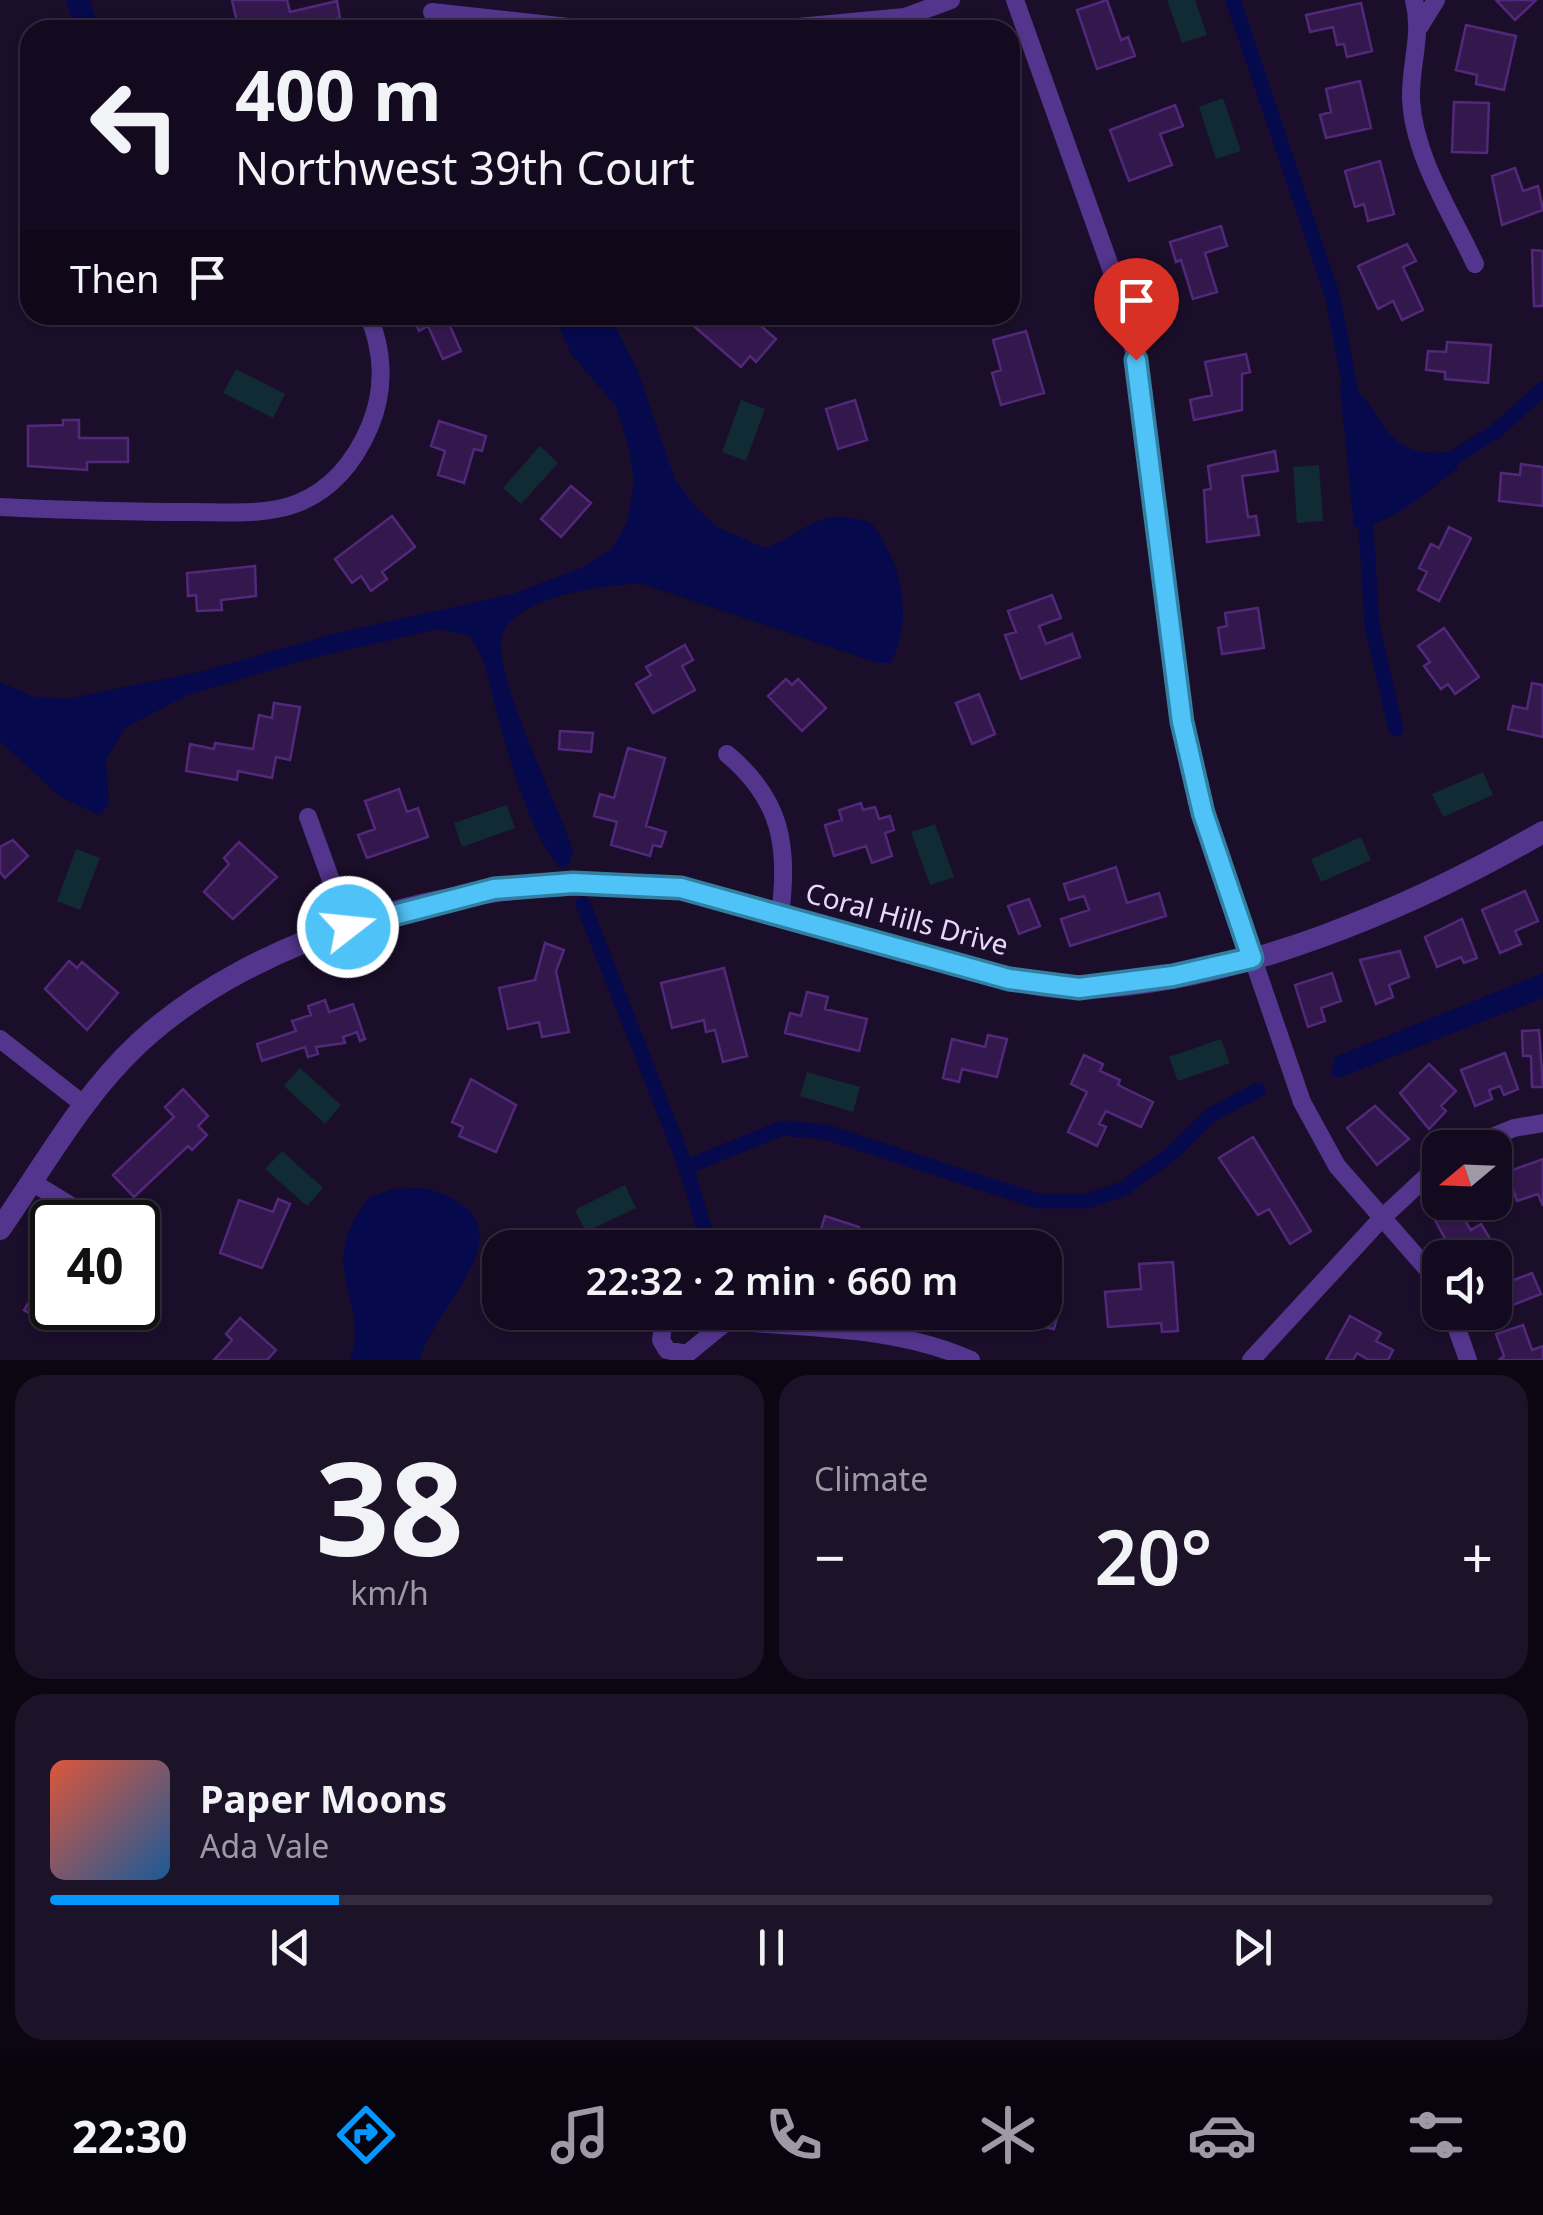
<!DOCTYPE html>
<meta charset="utf-8">
<style>
body{margin:0;font-family:"Noto Sans",sans-serif;background:#1d1329;color:#f1f3f6;height:100vh;display:flex;flex-direction:column;font-size:38px;white-space:nowrap}
*{box-sizing:border-box;margin:0}
p{font-size:32px;color:#9d9aa5}
.icon{flex:none;width:55px;height:55px;fill:none;stroke:currentColor;stroke-width:2;stroke-linecap:round;stroke-linejoin:round}
.map{position:relative;height:1360px;overflow:hidden}
.sheet{display:flex;flex-direction:column;gap:15px;padding:15px;background:#0b0612;flex:1}
.sheet>*{flex:none}
.top-card{position:absolute;left:20px;top:20px;width:1000px;height:305px;border-radius:30px;box-shadow:0 2px 8px #0004,0 0 0 2px #332b3e;background:#140a20;color:#f1f3f6;overflow:hidden}
.needle{width:65px;rotate:251deg}
.buttons{position:absolute;left:1422px;top:1130px;display:grid;gap:20px}
.buttons a{display:grid;place-items:center;width:90px;height:90px;border-radius:20px;background:#140a20;box-shadow:0 2px 8px #0004,0 0 0 2px #332b3e;font-size:50px}
.speed{position:absolute;left:30px;top:1200px;display:flex;gap:20px;font-size:50px;font-weight:700;text-align:center}
.speed>*{display:grid;place-content:center;width:130px;height:130px;border-radius:50%;background:#140a20;box-shadow:0 2px 8px #0004,0 0 0 2px #332b3e;line-height:1}
.speed .limit{border:5px solid #111;border-radius:15px;background:#fff;color:#111}
.pin{position:absolute;display:grid;place-items:center;width:85px;height:85px;color:#fff;margin:-102px -42px;border-radius:50% 50% 50% 0;rotate:-45deg;box-shadow:0 0 10px #0007}
.pin .icon{rotate:45deg}
.me{position:absolute;width:110px;margin:-55px;rotate:74deg;stroke-linejoin:round;filter:drop-shadow(0 0 8px #0008)}
.turn{display:flex;align-items:center;gap:35px;height:210px;padding:0 50px;font-size:45px}
.turn .icon{width:130px;height:130px;stroke-width:2.5}
.turn b{display:block;font-size:70px;line-height:85px}
.then{display:flex;align-items:center;height:95px;padding:0 50px;background:#0003;gap:20px;font-size:38px}
.big{font-size:75px;font-weight:600;line-height:1.1}
.sheet .tile{flex:1;display:flex;flex-direction:column;justify-content:center;gap:15px;min-width:0;padding:0 35px;border-radius:30px;background:#1d1329}
.sheet .dial{align-items:center;gap:0}
.dial b{font-size:130px;line-height:1}
.song{display:flex;align-items:center;gap:30px}
.cover{width:120px;height:120px;border-radius:15px;background:linear-gradient(135deg,hsl(10 70% 55%),hsl(210 70% 35%))}
.played{height:10px;border-radius:5px;background:linear-gradient(90deg,#0397ff 20%,#332b3e 20%)}
.keys{display:flex;justify-content:space-around;direction:ltr}
.heat{display:flex;justify-content:space-between;align-items:center;font-size:55px;direction:ltr}
.sheet .tiles{flex:1;display:grid;gap:15px;grid-template-columns:1fr 1fr}
.tile:last-child{grid-column:span 2}
.trip{position:absolute;left:482px;top:1230px;width:580px;height:100px;border-radius:30px;background:#140a20;box-shadow:0 2px 8px #0004,0 0 0 2px #332b3e;font-weight:600;line-height:100px;text-align:center}
.dock{display:flex;height:160px;justify-content:space-around;align-items:center;background:#08040d;color:#9d9aa5}
.dock .icon{width:70px;height:70px}
.dock .on{color:#0397ff}
.dock b{font-size:45px;color:#f1f3f6}
.map>svg:first-child{display:block}
</style>
<div class="map">
<svg width="1543" height="1360" viewBox="0 0 1543 1360">
<rect width="100%" height="100%" fill="#1b0e2a"/>
<path fill="#102b34" d="M1167,0h28l12,35 -25,8z
M1223,98l18,53 -25,8 -17,-52z
M236,369l49,25 -12,24 -50,-25z
M741,400l24,9 -19,52 -24,-9z
M540,446l18,17 -37,41 -18,-16z
M1319,465l4,56 -26,2 -4,-56z
M1483,772l10,23 -50,22 -11,-23z
M507,805l8,23 -53,19 -8,-24z
M935,824l19,53 -24,8 -19,-53z
M1361,837l10,23 -50,22 -10,-23z
M76,849l24,9 -20,52 -23,-9z
M1221,1039l9,24 -52,18 -9,-24z
M300,1068l41,37 -16,19 -41,-38z
M807,1072l53,15 -7,25 -53,-16z
M282,1151l41,37 -16,18 -42,-37z
M625,1185l11,23 -50,24 -11,-22z"/>
<path fill="#06094b" d="M66,0h24l9,30h-23z
M554,315h55l28,54 38,110 21,29 23,20 46,20c47,-16 46,-42 105,-26 32,39 44,96 21,141h-13l-235,-79c-34,-1 -136,13 -142,56 -5,41 57,165 72,210l-3,13 -7,6c-31,-25 -56,-119 -67,-160 -7,-25 -10,-53 -27,-73l-31,-7 -127,29 -126,38 -60,32 -19,32 3,45 -10,10 -40,-19 -59,-55v-59l34,15 32,2 133,-27 142,-40 172,-38 70,-27 29,-18 15,-27 7,-40 -5,-33 -13,-43 -45,-52z
M1351,385c39,33 31,73 97,67l10,16c-27,20 -69,60 -104,59l-14,-140z
M1543,973v25l-205,80 -7,-3 4,-18z
M424,1188c121,32 8,117 -4,172h-70c15,-46 -10,-67 -6,-110 1,-18 14,-36 23,-51l26,-10z"/>
<g fill="none" stroke-linecap="round" stroke-linejoin="round">
<path stroke="#06094b" stroke-width="15" d="M1233,0l100,298 20,105
M1439,467l57,-36 47,-42
M1365,510l7,115 24,104
M583,904l103,263 24,81
M686,1167l97,-39 42,4 213,69h49l36,-12 48,-35 40,-39 47,-25"/>
</g>
<path fill="#33184d" stroke="#52287b" stroke-width="2.5" d="M232,0h55l3,12 47,-11 3,17 -10,2 2,10h-62l-2,-7 -17,4 -2,-8 -12,3z
M1107,0l14,40 7,-3 7,19 -38,13 -20,-59z
M1496,0h40l-21,20z
M1361,3l11,48 -25,6 -3,-13 -7,1 -4,-18 -23,5 -4,-17z
M1466,25l50,11 -12,54 -28,-6 1,-9 -21,-5z
M1360,81l11,47 -45,10 -6,-23 11,-3 -5,-23z
M1454,102l35,1 -2,50 -35,-1z
M1175,105l8,21 -23,8 12,31 -43,16 -19,-51z
M1380,161l14,53 -26,7 -4,-17 -9,3 -10,-36z
M1515,168l8,23 15,-5 5,24 -41,15 -10,-49z
M1221,226l6,20 -22,7 12,39 -24,7 -12,-39 -5,2 -6,-20z
M1407,244l9,17 -13,6 20,43 -21,10 -9,-19 -15,8 -20,-43z
M1532,250l11,1v55h-9z
M412,315h40l-6,2 15,34 -18,8 -15,-33 -9,5z
M705,315h43l28,24 -20,23 -6,-6 -9,11 -46,-40z
M1026,331l18,62 -43,12 -9,-32 9,-3 -8,-30z
M1447,342l44,3 -3,38 -43,-4v-7l-19,-2 2,-19 18,1z
M1246,354l4,18 -8,2v36l-48,10 -4,-20 22,-5 -7,-33z
M855,400l12,40 -29,9 -12,-40z
M63,420h16v18h49v24h-41v8l-59,-4v-40l35,-1z
M439,421l47,15 -4,15 -8,-2 -10,34 -26,-8 7,-24 -14,-5z
M1275,451l3,20 -36,5 6,41 8,-1 3,19 -52,7 -3,-52 7,-1 -3,-23z
M1521,464l22,3v39l-44,-5 2,-28 19,2z
M571,486l20,17 -30,34 -20,-18z
M392,516l23,31 -33,25 5,7 -16,12 -10,-15 -9,7 -17,-24z
M1449,527l22,11 -32,63 -21,-11 9,-18 -8,-4 12,-24 8,4z
M255,566l1,30 -35,4 1,10 -25,1 -1,-16 -8,1 -1,-23z
M1052,595l9,23 -22,8 7,18 26,-10 8,23 -59,22 -16,-44 11,-3 -8,-21z
M1258,608l6,40 -42,6 -4,-26 9,-2 -2,-13z
M1444,628l35,49 -24,17 -7,-10 -7,5 -17,-23 6,-4 -12,-16z
M685,645l8,15 -11,6 13,24 -42,23 -17,-29 15,-9 -5,-8z
M786,679l6,6 6,-6 28,29 -24,23 -34,-35z
M1532,683l11,2v52l-35,-8 5,-23 14,3z
M979,694l16,40 -23,10 -16,-41z
M274,703l26,4 -10,53 -14,-3 -4,21 -34,-7 -1,9 -51,-9 4,-27 24,5 1,-6 38,6 6,-34 13,3z
M560,731l33,2 -2,19 -32,-3z
M628,748l37,10 -19,68 20,6 -5,15 -8,-2 -3,11 -39,-11 6,-23 -23,-6 6,-22 14,4z
M399,789l8,23 11,-4 10,29 -61,21 -9,-23 17,-6 -10,-28z
M861,803l2,7 12,-3 4,12 11,-3 4,14 -9,3 7,23 -20,7 -6,-17 -32,10 -9,-31 17,-5 -3,-10z
M13,840l15,16 -23,22 -5,-6v-25z
M239,842l38,35 -44,42 -29,-27 25,-28 -5,-6z
M1116,867l11,36 32,-10 7,23 -96,30 -9,-27 28,-9 -5,-14 -15,4 -5,-16z
M1525,891l13,30 -23,10 6,13 -21,9 -18,-43z
M1029,899l11,27 -21,8 -11,-28z
M1462,919l15,39 -13,5 -3,-6 -24,10 -12,-30z
M545,943l19,7 -8,21 13,61 -27,5 -3,-15 -31,7 -9,-41 36,-8z
M1400,951l9,26 -20,8 4,12 -17,7 -16,-44z
M69,961l8,7 5,-6 36,31 -31,37 -42,-41z
M724,968l23,88 -24,6 -8,-32 -9,2 -2,-12 -32,8 -11,-45z
M1332,973l9,28 -20,7 4,13 -17,6 -13,-42z
M807,992l21,5 -3,12 42,10 -8,32 -74,-18 5,-20 11,3z
M325,1000l4,12 24,-8 12,35 -5,2 -3,-9 -14,5 2,6 -29,4 2,7 -10,3 -3,-10 -43,14 -5,-17 39,-13 -4,-10 19,-6 -3,-9z
M1539,1030l4,57h-11l-1,-31h-8l-1,-25z
M988,1035l19,4 -10,38 -35,-8 -3,13 -16,-4 9,-39 33,8z
M1505,1053l13,36 -14,6 -4,-9 -11,4 3,9 -17,7 -14,-36z
M1084,1055l19,9 -3,7 20,9 -2,5 35,17 -12,25 -35,-16 -7,13 7,3 -9,19 -29,-14 19,-40 -16,-8z
M1429,1064l27,27 -15,15 5,5 -17,18 -29,-36z
M471,1079l45,26 -20,47 -37,-16 4,-9 -11,-5z
M183,1089l25,27 -10,10 9,9 -15,15 -4,-4 -54,51 -21,-22 61,-58 -9,-10z
M1375,1106l34,33 -32,26 -30,-37z
M1253,1137l58,94 -21,13 -21,-35 -11,6 -39,-57z
M1543,1159v47l-5,-12 -21,7 -10,-29z
M278,1199l12,5 -28,64 -42,-15 19,-53 34,12z
M1455,1205l16,25 10,-6 11,18 -25,16 -10,-9 -5,3 -18,-34z
M825,1216l34,11 -6,21h-51l4,-13 12,4z
M51,1255l1,53h5l-11,16 -22,-14 19,-30 -6,-4z
M1173,1262l5,69 -16,1 -1,-9 -53,4 -3,-35 36,-3 -2,-25z
M1499,1265l7,18 26,-10 9,21 -46,18v-45z
M1045,1285l2,9 15,4 -8,31 -75,-14 66,-3z
M1350,1316l31,17 -5,8 17,9 -5,10h-19l-12,-7 -4,7h-27z
M240,1318l36,32 -9,10h-53l18,-20 -6,-6z
M1523,1325l9,25 11,-4v14h-44l5,-4 -8,-22z"/>
<g fill="none" stroke-linecap="round" stroke-linejoin="round">
<path stroke="#54358d" stroke-width="18" d="M1015,0l106,297 22,94 39,331 21,91 99,289 35,64 92,105 11,20
M1414,0c9,35 -4,64 -3,99 3,58 40,113 64,165
M432,12l164,18
M1420,26l16,-26
M766,30l139,-13 46,-17
M0,507c64,3 128,5 192,5 35,0 73,4 106,-9 35,-14 58,-44 72,-77 15,-36 14,-75 -2,-111
M727,754c55,46 62,93 53,161
M308,817l40,110
M0,1039l83,65
M1465,1148l49,-20 29,-5
M32,1182l65,40
M138,1248l14,9
M1451,1312l17,48
M726,1322l-39,32 -20,-4 -6,-10 2,-13 12,-9 16,-1c92,13 194,4 280,43
M1251,1360l131,-142 58,-54"/>
<path stroke="#54358d" stroke-width="22" d="M0,1229c44,-63 82,-133 139,-186 117,-109 324,-165 481,-158 22,1 47,-1 68,5 89,23 177,51 266,74 40,11 85,25 127,24 153,-4 331,-80 462,-156"/>
</g>
<g fill="none" stroke-linecap="round" stroke-linejoin="round">
<defs>
<path id="route" d="M348,927l146,-38 79,-6 108,5 328,91 70,9 94,-12 79,-18 -49,-145 -21,-91 -46,-362"/>
</defs>
<use href="#route" stroke="#337fa1" stroke-width="25"/>
<use href="#route" stroke="#4fc3f7" stroke-width="18"/>
</g>
<g text-anchor="middle" stroke-width="10" stroke-linejoin="round" paint-order="stroke">
<g font-size="28" fill="#e8d7ff" stroke="#1b0e2a">
<text transform="translate(907 919) rotate(15)" y="10">Coral Hills Drive</text>
</g>
</g>
</svg>
<div class="buttons">
<a><svg class="needle" viewBox="-14 -14 28 28"><path d="M0-13l5 13h-10z" fill="#e53935"/><path d="M0 13l5-13h-10z" fill="#9d9aa5"/></svg></a>
<a><svg class="icon" aria-label="sound" viewBox="0 0 24 24"><path d="M4 9h4l5-4v14l-5-4H4zM17 9q2 3 0 6"/></svg></a>
</div>
<div class="speed"><div class="limit">40</div></div>
<div class="pin" style="left:1136px;top:360px;background:#d93025"><svg class="icon" aria-label="arrive" viewBox="0 0 24 24"><path d="M6 21V4h12l-3 4 3 4H6"/></svg></div>
<svg class="me" style="left:348px;top:927px" viewBox="-20 -20 40 40"><circle r="17" fill="#4fc3f7" stroke="#fff" stroke-width="3"/><path d="M0-11L8 9 0 5-8 9z" fill="#fff"/></svg>
<div class="trip">22:32 · 2 min · 660 m</div>
<div class="top-card">
<div class="turn"><svg class="icon" aria-label="left" viewBox="0 0 24 24"><path d="M17 20v-9H6M10 6l-5 5 5 5"/></svg><div><b>400 m</b>Northwest 39th Court</div></div>
<div class="then">Then<svg class="icon" aria-label="arrive" viewBox="0 0 24 24"><path d="M6 21V4h12l-3 4 3 4H6"/></svg></div>
</div>
</div>
<section class="sheet">
<div class="tiles">
<div class="tile dial"><b>38</b><p>km/h</p></div>
<div class="tile"><p>Climate</p>
<div class="heat"><a>−</a><b class="big">20°</b><a>+</a></div>
</div>
<div class="tile">
<div class="song"><i class="cover"></i><div><b>Paper Moons</b><p>Ada Vale</p></div></div>
<div class="played"></div>
<div class="keys"><svg class="icon" aria-label="previous" viewBox="0 0 24 24"><path d="M18 5L8 12l10 7zM5 5v14"/></svg><svg class="icon" aria-label="pause" viewBox="0 0 24 24"><path d="M8 5v14M16 5v14"/></svg><svg class="icon" aria-label="next" viewBox="0 0 24 24"><path d="M6 5l10 7-10 7zM19 5v14"/></svg></div>
</div>
</div>
</section>
<nav class="dock">
<b>22:30</b>
<svg class="icon on" aria-label="directions" viewBox="0 0 24 24"><path d="M12 3l9 9-9 9-9-9zM9 14v-3h6M13 9l2 2-2 2"/></svg>
<svg class="icon" aria-label="music" viewBox="0 0 24 24"><path d="M9 18V5l10-2v13"/><circle cx="6" cy="18" r="3"/><circle cx="16" cy="16" r="3"/></svg>
<svg class="icon" aria-label="phone" viewBox="0 0 24 24"><path d="M5 4h4l2 5-3 2q2 4 5 5l2-3 5 2v4C11 20 4 13 5 4z"/></svg>
<svg class="icon" aria-label="climate" viewBox="0 0 24 24"><path d="M12 3v18M4 7l16 10M4 17L20 7"/></svg>
<svg class="icon" aria-label="car" viewBox="0 0 24 24"><path d="M5 17H2v-5l4-1 3-4h7l3 4 3 1v5h-3M9 17h6M6 11h13"/><circle cx="7" cy="17" r="2"/><circle cx="17" cy="17" r="2"/></svg>
<svg class="icon" aria-label="filters" viewBox="0 0 24 24"><path d="M4 7h16M4 17h16"/><circle cx="9" cy="7" r="2"/><circle cx="15" cy="17" r="2"/></svg>
</nav>
